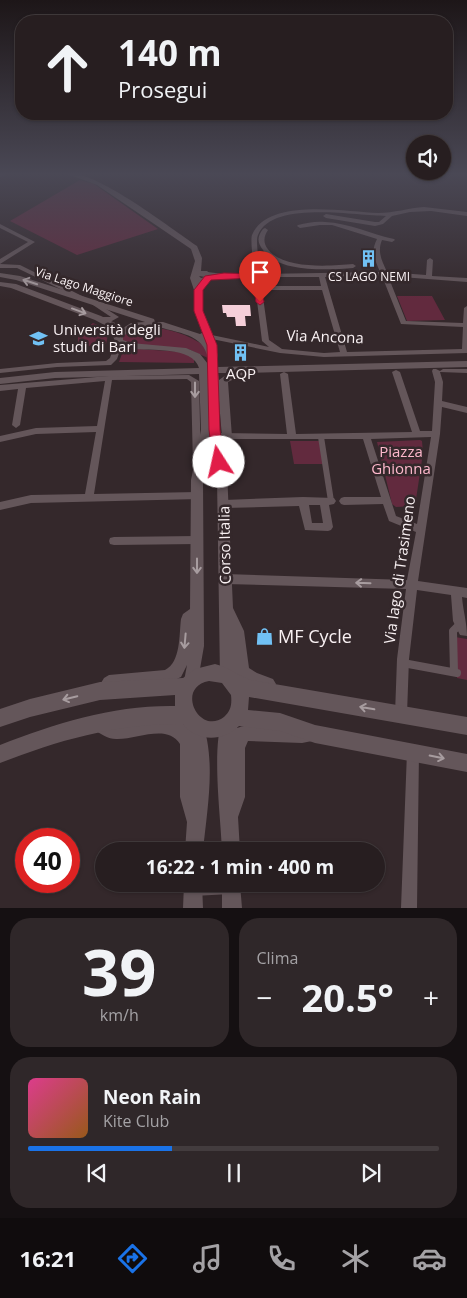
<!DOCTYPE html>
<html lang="it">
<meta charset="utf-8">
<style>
body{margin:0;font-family:"Open Sans",sans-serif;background:#2f2729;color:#f1f3f6;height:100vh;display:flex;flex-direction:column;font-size:19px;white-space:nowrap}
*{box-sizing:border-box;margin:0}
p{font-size:16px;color:#a4a2a5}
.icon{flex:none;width:28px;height:28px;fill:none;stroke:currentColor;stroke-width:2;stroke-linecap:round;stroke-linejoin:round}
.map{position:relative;height:908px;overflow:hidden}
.drawer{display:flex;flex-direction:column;gap:10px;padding:10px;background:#151012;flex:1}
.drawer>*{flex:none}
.guide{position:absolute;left:15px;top:15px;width:438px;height:105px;border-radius:20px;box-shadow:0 1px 4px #0004,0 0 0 1px #433c3e;background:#271e20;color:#f1f3f6;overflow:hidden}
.tools{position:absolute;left:406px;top:135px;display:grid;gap:10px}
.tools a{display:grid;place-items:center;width:45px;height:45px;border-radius:50%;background:#271e20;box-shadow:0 1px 4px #0004,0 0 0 1px #433c3e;font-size:25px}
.speed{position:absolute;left:15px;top:828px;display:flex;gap:10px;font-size:25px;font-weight:700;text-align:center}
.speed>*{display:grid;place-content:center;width:65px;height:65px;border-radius:50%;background:#271e20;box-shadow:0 1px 4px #0004,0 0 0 1px #433c3e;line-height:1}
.speed .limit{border:8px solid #d22;background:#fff;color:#111}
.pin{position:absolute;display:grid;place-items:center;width:42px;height:42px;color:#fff;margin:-51px -21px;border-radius:50% 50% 50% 0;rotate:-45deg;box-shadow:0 0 5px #0007}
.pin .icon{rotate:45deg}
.me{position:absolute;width:55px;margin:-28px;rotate:350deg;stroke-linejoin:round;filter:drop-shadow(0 0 4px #0008)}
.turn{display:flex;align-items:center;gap:18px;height:105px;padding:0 20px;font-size:22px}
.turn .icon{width:65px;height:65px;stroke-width:2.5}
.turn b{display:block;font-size:35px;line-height:42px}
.big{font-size:38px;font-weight:700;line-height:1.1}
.drawer .widget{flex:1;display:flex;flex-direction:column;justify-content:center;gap:8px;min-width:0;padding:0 18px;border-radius:20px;background:#2f2729}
.drawer .dial{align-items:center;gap:0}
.dial b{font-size:65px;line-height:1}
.song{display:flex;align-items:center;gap:15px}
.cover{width:60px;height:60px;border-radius:8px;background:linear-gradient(135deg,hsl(330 70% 55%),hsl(30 70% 35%))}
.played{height:5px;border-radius:2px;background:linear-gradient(90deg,#1a73e8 35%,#433c3e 35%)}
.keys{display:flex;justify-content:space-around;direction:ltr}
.heat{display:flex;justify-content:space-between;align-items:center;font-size:28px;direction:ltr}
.drawer .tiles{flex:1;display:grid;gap:10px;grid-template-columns:1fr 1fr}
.widget:last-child{grid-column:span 2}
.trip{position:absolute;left:95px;top:842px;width:290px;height:50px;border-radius:25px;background:#271e20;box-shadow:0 1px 4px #0004,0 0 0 1px #433c3e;font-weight:700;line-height:50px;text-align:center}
.tab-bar{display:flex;height:80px;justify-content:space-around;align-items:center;background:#100c0d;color:#a4a2a5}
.tab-bar .icon{width:35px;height:35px}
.tab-bar .current{color:#1a73e8}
.tab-bar b{font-size:22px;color:#f1f3f6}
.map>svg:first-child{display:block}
</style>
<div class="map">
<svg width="467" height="908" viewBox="0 0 467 908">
<rect width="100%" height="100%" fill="#34282b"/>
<path fill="#622a3e" d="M80,180l14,4 64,45 -81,26 -67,-34z
M397,296h35l13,24 -38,1z
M93,323l16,7 -3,14 -28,3v-13z
M139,327c23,-1 49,6 67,20l2,11 -20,-9 -58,-5 -9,-4 1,-6 6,-4z
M124,348l59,4 11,6v5l-75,-1z
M420,440l2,1 1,12 -8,53 -19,1 -4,-3 -15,-62z
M290,441h30l4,23h-30z
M455,637l12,2v41l-10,-2z"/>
<path fill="#f5cfd9" d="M222,305h28l1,11h-6l1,10h-10l-1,-9h-8l-1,-4h-3z"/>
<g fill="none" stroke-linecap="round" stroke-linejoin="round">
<path stroke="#64565a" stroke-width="6" d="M321,437l10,64"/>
<path stroke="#64565a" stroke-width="8" d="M403,663l54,10
M454,672l-1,-41 7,-7"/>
<path fill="#64565a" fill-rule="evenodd" d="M4,173h5l-9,4v-3z
M424,207l43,5v4l-36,-5 -21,1 -18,4 -9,8 -8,2 -49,-8 -3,-2 3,-2 49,8h4l7,-6c-30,0 -114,-16 -128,19 -3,6 2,31 2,39l120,-2c-5,-13 -10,-19 -3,-33l-45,-14h-12l-20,3 -3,-2 1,-1c9,-2 18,-4 27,-3 24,1 46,12 69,17l1,1 -3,2 -10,-2c-5,12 0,21 5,32l39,3 1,-15 3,-2 3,2 -1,16 35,2v4l-79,-6 18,45 57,2 1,-15 3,-2v47l-143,4 -44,-4 -78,-16 -4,-2 4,-2 67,14 -7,-6 -8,-64c-15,1 -37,4 -50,-3l3,-2 17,2h30c0,-8 -4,-33 -2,-39 16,-38 94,-23 126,-22 16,0 31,-5 46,-6zM382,276l19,48 62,3 -1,22 -115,3 -22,-75zM261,277h58l2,9h-60zM262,290h60l18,62 -16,1 -42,-4 -13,-9z
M0,224l35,18 -35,22v-5l28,-17 -28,-14z
M265,228l3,2c-4,6 -5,12 -1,18 15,22 63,18 86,16l3,2 -3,2c-25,2 -75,5 -90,-18 -6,-8 -6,-13 0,-21z
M0,264l20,1 66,33 -1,1h-4l-64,-31h-17z
M95,302l2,1 22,14 -9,5 -14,-3v-2h15l-18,-12 -1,-1z
M116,340h3l4,2 -6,17 -6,6 -54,2 -57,6v-4l57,-6 49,-2 4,-3z
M433,369h3l4,2 3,-2h24v4l-27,-1 3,10 -1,19 25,6v6l-25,-6 -2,27 -22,147 49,7v10l-5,-1c1,13 5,26 5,39l-7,-1 -7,-14 -2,-26 -34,-5 -8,69 -2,55 -2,4 -4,2 -4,-2 -2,-4 2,-55 9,-70 -181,-5 -4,-2 -1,-3 1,-3 4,-2 182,6 9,-48 -27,-11 -6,-17 -39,1 -3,-1 -2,-3 2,-3 3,-1h37l-18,-58h-143l-4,-3 4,-3 67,1 -7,-60 4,-2 4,2 8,60 116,-2 -20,-60 4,-2 4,2 20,59h12l3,-49 -3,-11zM431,437l-14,87 -21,-8 -25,-77z
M189,375l10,6 2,85 -1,2 -3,1 -4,-3 -2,-84 -4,-3 -75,1 -18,114 103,-2 3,1 2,3 -2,3 -169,4 -31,7v-8l31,-7 54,-1 11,-62 -60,2 -36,8v-6l36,-8 61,-2 8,-45 -79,7 -6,37 -4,3 -4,-3 6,-36 -18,2v-6l109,-9z
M303,497l31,1 2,3 -2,3 -5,1 4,22 -2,3 -3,1 -23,-1 -6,-24 -75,2 -3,-1 -2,-3 2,-3 3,-1zM309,505h11l3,18h-11z
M197,536l4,1 1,3 -1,3 -4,1 -83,1 -4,-1 -1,-3 1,-3 4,-1z
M413,746l5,1 1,5 -2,156h-16l6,-156 1,-5z
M188,884h49l1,3 -2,5 -5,2 -38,2 -5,-2 -2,-5z"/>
<path fill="#64565a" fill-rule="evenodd" d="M65,173c30,-4 105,55 132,73l5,12 -1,13h6l6,5 -3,5 -10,2 3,28 14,35 -2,2 3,7v12l249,-6v6l-220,6 2,2 -2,2 -15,3 -4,2 4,55 -2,31 -3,3 6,137 11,23 5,37 8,5 16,6 3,5 -3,5c-12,5 -30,-4 -37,-14l-3,7 -5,2 -5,-2 -3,-5 -3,-198 -7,-41 -7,42 1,166 -7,40 -5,3 -5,-3 -3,-5 3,-16 -6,12 -15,7 -57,7 -5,-3 -3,-5 3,-5 5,-3 56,-5c16,-8 14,-35 16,-51l2,-5 7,-5 1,-129 10,-50 -2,-56 -144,4 -55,6v-6l55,-6 144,-4c-6,-22 -50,-17 -68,-19 -5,-1 -10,-3 -15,-5l-6,-16 -15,-8 -84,-32 -11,-2v-4l16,2 85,32 16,8 3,6 11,-7 14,-1 -129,-42 -16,-3v-4l20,3 134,43 1,3h8l40,13 -8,-24 -1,-21 -4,-12 5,-17 -4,-12 -94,-64zM199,276l6,1 -4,1zM159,327c23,7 49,8 49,37l-8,-10 -14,-6 -55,-5 -8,-3v-4l13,-8zM218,373h19l-11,2 -7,5zM219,401l3,36 -1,2 -1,-4z
M100,716l14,7 52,-6 14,5 7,4 2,-7 6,-2 6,2c16,40 6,90 2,132h-18l2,-29 -7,-25v-53c-13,-21 -44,-4 -64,-5 -8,0 -15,-5 -22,-9l-2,-6 2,-6z
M229,716l6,2 2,10c18,-7 37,-2 56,-1 8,0 16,-2 24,1l2,6 -2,6 -15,3 -54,-2 -3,7v49l-7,20 2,34h-18c-1,-33 -11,-104 1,-133z
M184,884h18l1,24h-20z
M222,884h18l2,24h-20z"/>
<path fill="#64565a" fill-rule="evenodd" d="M215,664c14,3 23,12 36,16l216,37v18l-218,-38 -1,13 32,3 35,12 152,29v18l-152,-29 -35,-12 -41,-5c-16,16 -42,16 -56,-2 -65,-1 -124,16 -183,39v-18c56,-22 114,-40 175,-39v-11l-75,5 -70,17 -30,10v-18l30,-10 70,-17 83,-4 12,-9zM209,681l13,2 9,12c1,9 0,16 -7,22 -25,19 -49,-30 -15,-36z"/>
</g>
<defs><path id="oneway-shaft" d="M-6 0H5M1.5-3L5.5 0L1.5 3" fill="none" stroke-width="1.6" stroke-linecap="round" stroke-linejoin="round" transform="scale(1.25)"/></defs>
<g stroke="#a79c9f">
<use href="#oneway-shaft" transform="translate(30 282) rotate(-162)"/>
<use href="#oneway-shaft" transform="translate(79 311) rotate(20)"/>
<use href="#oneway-shaft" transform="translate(195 390) rotate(90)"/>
<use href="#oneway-shaft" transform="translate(197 566) rotate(90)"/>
<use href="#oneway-shaft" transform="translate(363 583) rotate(-178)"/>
<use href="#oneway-shaft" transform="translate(185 641) rotate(95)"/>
<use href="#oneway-shaft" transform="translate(70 698) rotate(167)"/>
<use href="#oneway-shaft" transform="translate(367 708) rotate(-170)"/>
<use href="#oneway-shaft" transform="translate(437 757) rotate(11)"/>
</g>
<linearGradient id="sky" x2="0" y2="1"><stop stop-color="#1d1618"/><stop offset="0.58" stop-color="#4a4855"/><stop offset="1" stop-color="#4a4855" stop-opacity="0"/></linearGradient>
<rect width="467" height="300" fill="url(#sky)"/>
<path fill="#e11d48" stroke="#92132f" d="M224,273l35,1 5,28 -4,3 -4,-3 -4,-24 -41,2 -8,10v21l14,34 3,85 5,32 -6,4 -6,-4 -4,-32 -2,-85 -13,-34v-21l11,-14z"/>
<defs>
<symbol id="building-bare" viewBox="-9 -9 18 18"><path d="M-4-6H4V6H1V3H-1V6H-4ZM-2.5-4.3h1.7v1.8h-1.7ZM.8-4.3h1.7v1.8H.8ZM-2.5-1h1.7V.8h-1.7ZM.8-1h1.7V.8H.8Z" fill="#71c1f4" stroke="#34282b" stroke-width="2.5" paint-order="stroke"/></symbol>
<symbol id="university-bare" viewBox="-9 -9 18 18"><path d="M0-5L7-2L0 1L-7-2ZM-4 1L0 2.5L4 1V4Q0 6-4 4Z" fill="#71c1f4" stroke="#34282b" stroke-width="2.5" paint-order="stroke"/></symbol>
<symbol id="shop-bare" viewBox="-9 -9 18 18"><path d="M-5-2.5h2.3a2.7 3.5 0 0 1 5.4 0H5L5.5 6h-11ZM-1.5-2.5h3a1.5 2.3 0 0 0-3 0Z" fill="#71c1f4" stroke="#34282b" stroke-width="2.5" paint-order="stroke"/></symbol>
</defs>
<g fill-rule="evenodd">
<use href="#building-bare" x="356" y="246" width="25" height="25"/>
<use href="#university-bare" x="26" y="326" width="25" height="25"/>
<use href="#building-bare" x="228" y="340" width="25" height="25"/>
<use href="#shop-bare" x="252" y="624" width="25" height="25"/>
</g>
<g text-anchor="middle" stroke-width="5" stroke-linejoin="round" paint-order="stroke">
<g font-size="12" fill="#f9f1f3" stroke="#34282b">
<text x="369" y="281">CS LAGO NEMI</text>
</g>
<g font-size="12" fill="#f9f1f3" stroke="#34282b">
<text transform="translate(84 287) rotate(18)" y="4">Via Lago Maggiore</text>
</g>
<g font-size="15" fill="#f9f1f3" stroke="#34282b" text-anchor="start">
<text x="53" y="335">Università degli<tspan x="53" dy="17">studi di Bari</tspan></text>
<text x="241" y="379" text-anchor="middle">AQP</text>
</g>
<g font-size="15" fill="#f9f1f3" stroke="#34282b">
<text transform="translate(325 337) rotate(2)" y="5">Via Ancona</text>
<text transform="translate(225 545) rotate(-91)" y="5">Corso Italia</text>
<text transform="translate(400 570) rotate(-82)" y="5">Via lago di Trasimeno</text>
</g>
<g font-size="15" fill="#feb8cc" stroke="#34282b">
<text x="401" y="457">Piazza<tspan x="401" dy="17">Ghionna</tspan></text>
</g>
<g font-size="18" fill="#f9f1f3" stroke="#34282b" text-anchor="start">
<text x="278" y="643">MF Cycle</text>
</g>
</g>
</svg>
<div class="tools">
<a><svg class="icon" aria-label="sound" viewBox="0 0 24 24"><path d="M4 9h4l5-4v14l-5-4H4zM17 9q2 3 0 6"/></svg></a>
</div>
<div class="speed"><div class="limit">40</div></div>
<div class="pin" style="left:260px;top:302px;background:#d93025"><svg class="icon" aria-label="arrive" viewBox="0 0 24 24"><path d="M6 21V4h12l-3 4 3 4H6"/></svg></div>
<svg class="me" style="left:219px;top:462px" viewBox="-20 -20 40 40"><circle r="19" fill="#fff"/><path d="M0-13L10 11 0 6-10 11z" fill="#e11d48"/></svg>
<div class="trip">16:22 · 1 min · 400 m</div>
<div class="guide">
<div class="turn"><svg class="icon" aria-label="ahead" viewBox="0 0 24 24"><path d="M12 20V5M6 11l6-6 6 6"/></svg><div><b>140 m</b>Prosegui</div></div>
</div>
</div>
<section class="drawer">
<div class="tiles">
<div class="widget dial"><b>39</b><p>km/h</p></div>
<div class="widget"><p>Clima</p>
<div class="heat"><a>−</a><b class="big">20.5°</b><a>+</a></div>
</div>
<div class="widget">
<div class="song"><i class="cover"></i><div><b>Neon Rain</b><p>Kite Club</p></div></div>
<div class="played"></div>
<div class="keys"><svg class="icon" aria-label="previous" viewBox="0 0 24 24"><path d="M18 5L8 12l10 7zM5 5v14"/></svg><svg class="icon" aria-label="pause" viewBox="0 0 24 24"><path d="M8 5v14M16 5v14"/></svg><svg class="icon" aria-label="next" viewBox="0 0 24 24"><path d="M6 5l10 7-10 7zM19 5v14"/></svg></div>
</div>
</div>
</section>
<nav class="tab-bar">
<b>16:21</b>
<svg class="icon current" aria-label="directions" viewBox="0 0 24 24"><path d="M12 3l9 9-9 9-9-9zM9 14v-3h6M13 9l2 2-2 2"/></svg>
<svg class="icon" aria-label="music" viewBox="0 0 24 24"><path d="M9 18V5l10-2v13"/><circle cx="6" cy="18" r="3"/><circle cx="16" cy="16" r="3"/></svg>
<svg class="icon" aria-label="phone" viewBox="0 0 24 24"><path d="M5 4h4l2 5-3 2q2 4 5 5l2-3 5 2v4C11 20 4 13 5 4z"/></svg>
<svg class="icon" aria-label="climate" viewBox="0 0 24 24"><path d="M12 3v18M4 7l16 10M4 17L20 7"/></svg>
<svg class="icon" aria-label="car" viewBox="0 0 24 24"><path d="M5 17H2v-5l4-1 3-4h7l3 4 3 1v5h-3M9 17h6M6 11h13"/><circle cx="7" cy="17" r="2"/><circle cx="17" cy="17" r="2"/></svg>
</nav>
